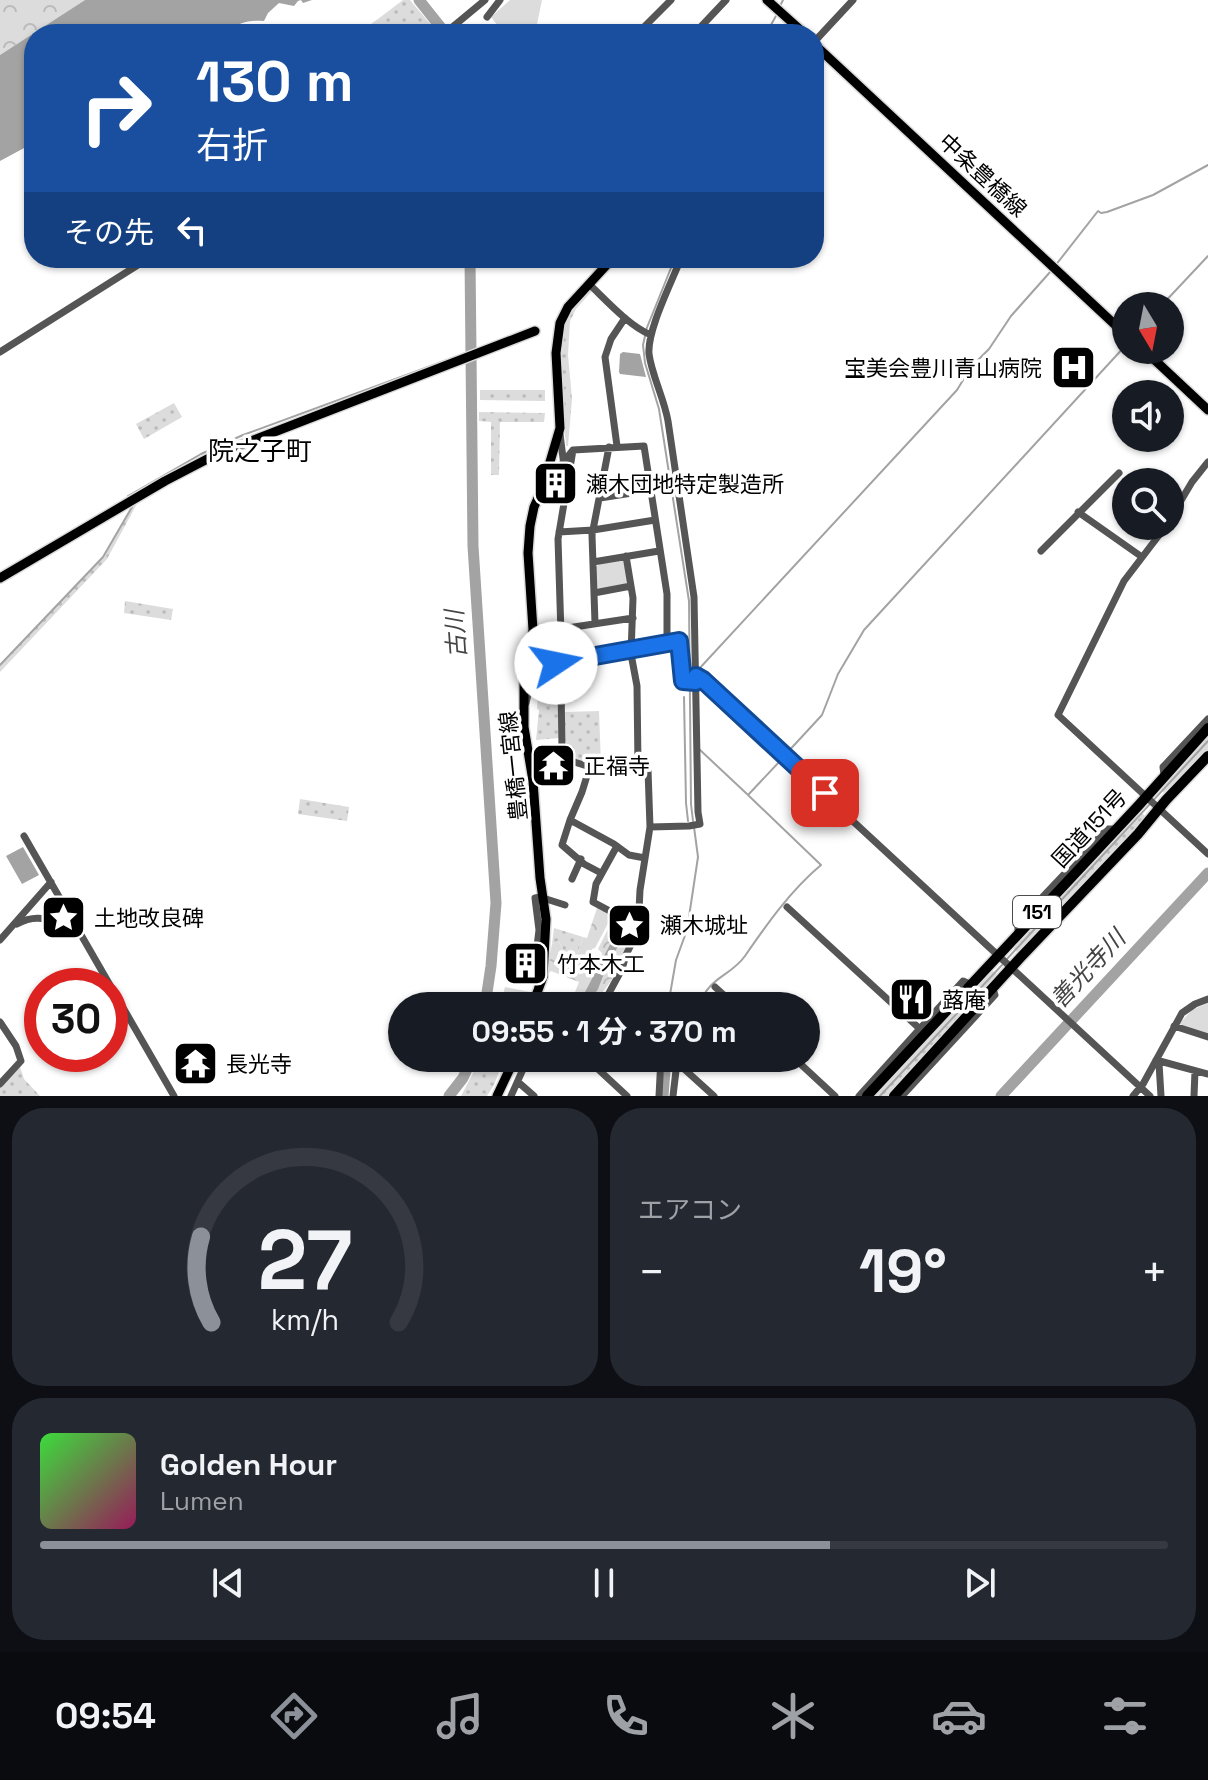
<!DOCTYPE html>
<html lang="ja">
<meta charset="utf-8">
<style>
body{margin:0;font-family:"Space Grotesk","Noto Sans JP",sans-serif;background:#242831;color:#f1f3f6;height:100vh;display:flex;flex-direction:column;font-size:30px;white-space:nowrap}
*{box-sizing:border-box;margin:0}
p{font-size:26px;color:#9ea1a6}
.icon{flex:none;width:44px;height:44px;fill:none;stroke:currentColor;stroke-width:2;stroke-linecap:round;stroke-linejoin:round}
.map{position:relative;height:1096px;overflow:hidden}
.details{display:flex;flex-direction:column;gap:12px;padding:12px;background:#0d0f14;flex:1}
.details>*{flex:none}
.top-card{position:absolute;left:24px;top:24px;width:800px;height:244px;border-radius:32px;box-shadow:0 2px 6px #0004;background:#1a4fa0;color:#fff;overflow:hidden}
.needle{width:52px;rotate:170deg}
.fabs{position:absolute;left:1112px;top:292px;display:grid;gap:16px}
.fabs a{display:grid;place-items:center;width:72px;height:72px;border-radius:50%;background:#171b24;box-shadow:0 2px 6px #0004;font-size:40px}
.speed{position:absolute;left:24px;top:968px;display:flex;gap:16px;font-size:40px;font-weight:700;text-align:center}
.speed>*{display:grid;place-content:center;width:104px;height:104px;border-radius:50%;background:#171b24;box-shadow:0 2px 6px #0004;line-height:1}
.speed .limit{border:12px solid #d22;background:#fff;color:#111}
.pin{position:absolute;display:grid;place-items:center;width:68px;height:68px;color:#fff;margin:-34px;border-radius:16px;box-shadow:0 4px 12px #0006}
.me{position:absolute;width:88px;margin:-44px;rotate:79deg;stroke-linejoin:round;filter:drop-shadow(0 0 6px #0008)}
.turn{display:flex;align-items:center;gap:28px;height:168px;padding:0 40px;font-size:36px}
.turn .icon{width:104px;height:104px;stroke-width:2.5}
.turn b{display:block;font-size:56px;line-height:68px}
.then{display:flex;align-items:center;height:76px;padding:0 40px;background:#0003;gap:16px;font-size:30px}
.big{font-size:60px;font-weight:700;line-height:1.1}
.details .card{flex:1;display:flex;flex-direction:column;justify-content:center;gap:12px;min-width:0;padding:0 28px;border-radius:32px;background:#242831}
.details .dial{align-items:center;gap:0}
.dial svg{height:208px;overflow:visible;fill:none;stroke:#363941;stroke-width:7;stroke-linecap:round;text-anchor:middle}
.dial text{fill:#f1f3f6;stroke:none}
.song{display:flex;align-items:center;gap:24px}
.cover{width:96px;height:96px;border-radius:12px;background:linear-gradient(135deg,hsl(120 70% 55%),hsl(330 70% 35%))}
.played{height:8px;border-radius:4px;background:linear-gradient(90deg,#8c9099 70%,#363941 70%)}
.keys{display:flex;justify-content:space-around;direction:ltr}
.heat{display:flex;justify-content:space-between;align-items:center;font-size:44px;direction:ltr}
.details .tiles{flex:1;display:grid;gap:12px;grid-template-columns:1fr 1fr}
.card:last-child{grid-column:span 2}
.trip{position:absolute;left:388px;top:992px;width:432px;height:80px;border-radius:40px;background:#171b24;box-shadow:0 2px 6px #0004;font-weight:700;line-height:80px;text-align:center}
.dock{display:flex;height:128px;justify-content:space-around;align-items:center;background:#090b0e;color:#9ea1a6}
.dock .icon{width:56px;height:56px}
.dock .selected{color:#8c9099}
.dock b{font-size:36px;color:#f1f3f6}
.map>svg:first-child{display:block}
</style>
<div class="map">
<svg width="1208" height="1096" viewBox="0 0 1208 1096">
<defs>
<pattern id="grass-dots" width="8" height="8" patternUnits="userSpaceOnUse" patternTransform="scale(2)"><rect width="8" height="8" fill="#dcdcdc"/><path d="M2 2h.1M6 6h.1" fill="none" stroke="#bbb" stroke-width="1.8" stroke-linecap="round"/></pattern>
<pattern id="forest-crowns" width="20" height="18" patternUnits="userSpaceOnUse" patternTransform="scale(2)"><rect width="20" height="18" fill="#dcdcdc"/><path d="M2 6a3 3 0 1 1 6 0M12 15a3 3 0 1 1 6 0" fill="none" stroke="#bbb"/></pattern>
</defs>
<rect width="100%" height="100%" fill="#fff"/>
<path fill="url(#grass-dots)" d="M403,0h7l21,25 -11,9h-62z
M590,290l2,1 -16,18 -6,12 -2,34 4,44 -4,47h-2l-5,-76 3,-49z
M480,390h65v11l-65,-1z
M174,403l8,14 -38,22 -8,-15z
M479,412l66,1 -1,9h-44l-1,53h-8v-53l-12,-1z
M139,500l-32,59 -107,113v-6l104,-109 28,-50v-2z
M125,601l48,8 -2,11 -47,-7z
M550,667l9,17 1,54 -24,2 3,-30 -2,-1 2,-32h-3v-3z
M599,711l2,53c-41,1 -36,-20 -36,-52z
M1208,733v17l-44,43 -6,-6z
M300,799l49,8 -2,14 -49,-7z
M1140,811l6,6 -81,89 -20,18 -27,29 -6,-6z
M554,928l29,9 -8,25 -3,1 -14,-22 -6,3z
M992,970l7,6 -110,120h-17l72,-77z
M479,1058h11l12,6 -8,21 -7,11h-26l11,-21z
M20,1067l4,12 16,17h-40v-9z"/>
<path fill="url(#forest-crowns)" d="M0,0h85l-85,55z
M598,905l15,9 -18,34 -3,1 -2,9 1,2 9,1 2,-8 -4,-4 17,-34 20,12 -8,24 -11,16 -5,14 -18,24 -20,-8 6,-15 -28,-11 -2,2 -3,-1 6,-28 6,-3 14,22 3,-1 8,-25 4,1z
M505,987l25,5 -5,14h-25z"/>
<path fill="#dcdcdc" d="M510,0h32l-7,34h-31l-13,-17z
M621,560l4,2 3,19 -3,4 -25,5 -4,-4v-19l3,-3z
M1208,1003v32l-27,-9 -1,-3 12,-13z"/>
<path fill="#a3a3a3" d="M85,0h227l-9,3 -2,-3 -3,1 -4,5 -15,-3 -11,10 -4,8c-14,-1 -28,1 -36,13h-194v113h-8l-26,14v-106z
M623,352l17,2 6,23 -26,-3 -1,-2 1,-18z
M23,847l16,28 -17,9 -16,-28z
M612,923l7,4 2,14 -14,25 -9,23 -6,9 -4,-1 -3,-5 28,-53 -2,-12z"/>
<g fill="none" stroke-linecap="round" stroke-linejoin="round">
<path stroke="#a3a3a3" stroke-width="2" d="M779,8l4,-8
M766,34l11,-20
M1055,266l43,-55 3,2 6,-1 46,-17 55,-30
M1161,306l47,-50
M646,330l29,-72
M645,336l-2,9 2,18 14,46 30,192 2,203 2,17
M128,498v-2l73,-42 42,-19 223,-82
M0,665l103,-108 29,-50 -1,-3
M698,670l259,-280 14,-23 18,-18 22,-33 40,-45
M684,697l2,106 2,18
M699,749l48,45
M785,755l37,-40 16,-41 26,-44 262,-285
M1006,960l202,-219
M668,1006l8,-46 11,-30 11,-73 -4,-30
M699,1006c10,-30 31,-29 46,-50 22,-32 46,-66 76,-91l-73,-70 33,-35
M880,1096l122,-131"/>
<path stroke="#a3a3a3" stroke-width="7" d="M665,1096l3,-38"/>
<path stroke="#a3a3a3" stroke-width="11" d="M419,0l27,34
M470,258l3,288 23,357 -5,63 -6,40
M449,1096l14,-18 9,-20
M1001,1096l207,-223"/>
<defs>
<path id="major" d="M767,0l38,34
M814,44l312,291
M1144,350l64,60
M0,578l165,-97 50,-26 320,-124
M532,1006l11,-29 3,-58 -6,-41 -7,-97 -9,-54v-56l9,-41 -5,-77 2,-27 4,-19 8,-18 18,-61 -4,-75 4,-30 8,-16 45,-49
M497,1096l18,-38"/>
<path id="highway" d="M867,1096l272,-291 69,-77
M894,1096l126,-138 118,-124 28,-34 42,-44"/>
</defs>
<use href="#major" stroke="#dbdbdb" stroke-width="12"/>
<use href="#highway" stroke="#dbdbdb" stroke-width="13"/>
<path stroke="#555" stroke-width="7" d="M487,17l13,-17
M444,34l41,-34
M637,34l34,-34
M694,34l32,-34
M814,42l39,-42
M589,284c17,16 40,42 62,51
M0,352l149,-94
M560,434l6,48
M617,446l-12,-89 6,-18 14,-21
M573,450l-15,89 3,95 -6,34 6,18 1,63 9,12 16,5 58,-1 3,5 2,57 -10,63 -2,40 -12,25 -4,14 -13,24v8l4,5
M543,488l30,-38 71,-4 23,148v49
M600,498l51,-8
M1078,512l64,45
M1170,519l22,-37 16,-20
M1166,526l-42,55 -66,134 150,139
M559,532l34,-2 62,-10
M1041,551l78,-78
M626,556l7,42 -2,56 6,32 1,79
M593,562l66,-11
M594,593l37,-7
M595,623l-3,-88 17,-88
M561,629l72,-11
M696,676l454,420
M526,703l7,-29 2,-3 27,-10 117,-20 4,40 13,1
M590,766l-8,26 -12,28 44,24 15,11 16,3
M1164,775l-1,-8 45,-48
M570,820l-8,25 22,19 17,9
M650,827l39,-1 11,-2 -2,-12 -4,-215 -26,-176c-4,-23 -16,-45 -19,-67 -2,-24 23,-72 32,-96
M24,836l150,260
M617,846l-21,38 -3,18 45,24
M572,879l9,-20
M787,907l133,122
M17,924c28,-15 36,4 60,3
M1018,933v-10l89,-94h9
M0,940l51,-58
M538,987l-2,-32 3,-25 -4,-32 5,-1 25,8
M715,987l21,19
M0,1022l16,24 5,15 -21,23
M1174,1026l34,11
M586,1058l41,38
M672,1058l42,38
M794,1058l41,38
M518,1082l16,14
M511,1096l17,-38
M659,1096l2,-38
M673,1096l4,-34
M859,1096l104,-115 9,4
M902,1096l93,-101 -2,-6
M1133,1096l10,-12 39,-71 13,-9 13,-5
M1161,1096l-2,-33 -3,-3 52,14
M1194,1096l1,-25"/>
<use href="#major" stroke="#000" stroke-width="9"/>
<use href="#highway" stroke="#000" stroke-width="10"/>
</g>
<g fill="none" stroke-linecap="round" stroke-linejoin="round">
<defs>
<path id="route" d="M556,663l123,-22 4,40 13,1v-6l7,4 122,113"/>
</defs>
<use href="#route" stroke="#114b97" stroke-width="20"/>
<use href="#route" stroke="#1a73e8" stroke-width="14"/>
</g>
<defs>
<symbol id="hospital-square" viewBox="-11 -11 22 22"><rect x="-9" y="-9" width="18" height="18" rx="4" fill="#000" stroke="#fff"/><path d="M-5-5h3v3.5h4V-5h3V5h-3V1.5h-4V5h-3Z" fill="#fff"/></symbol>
<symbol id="building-square" viewBox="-11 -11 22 22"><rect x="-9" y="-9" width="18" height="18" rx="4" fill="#000" stroke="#fff"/><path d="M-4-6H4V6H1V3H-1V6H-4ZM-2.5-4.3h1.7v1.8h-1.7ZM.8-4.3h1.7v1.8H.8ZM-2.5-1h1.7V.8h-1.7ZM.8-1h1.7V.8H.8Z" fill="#fff"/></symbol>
<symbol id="temple-square" viewBox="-11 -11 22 22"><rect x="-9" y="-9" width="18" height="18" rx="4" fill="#000" stroke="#fff"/><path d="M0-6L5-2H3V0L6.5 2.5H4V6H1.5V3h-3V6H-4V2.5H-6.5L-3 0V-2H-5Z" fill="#fff"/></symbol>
<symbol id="sight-square" viewBox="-11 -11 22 22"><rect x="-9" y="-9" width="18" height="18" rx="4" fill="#000" stroke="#fff"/><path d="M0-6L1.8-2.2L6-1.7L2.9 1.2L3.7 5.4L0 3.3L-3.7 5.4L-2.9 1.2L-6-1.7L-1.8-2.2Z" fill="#fff"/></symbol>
<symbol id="restaurant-square" viewBox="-11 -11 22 22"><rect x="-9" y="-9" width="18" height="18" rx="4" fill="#000" stroke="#fff"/><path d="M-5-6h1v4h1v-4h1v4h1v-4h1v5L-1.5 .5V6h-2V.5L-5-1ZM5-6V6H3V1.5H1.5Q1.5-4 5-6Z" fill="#fff"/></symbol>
</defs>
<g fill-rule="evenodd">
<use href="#hospital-square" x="1048" y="342" width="51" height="51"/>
<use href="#building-square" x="530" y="458" width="51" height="51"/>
<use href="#temple-square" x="528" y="740" width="51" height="51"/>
<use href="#sight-square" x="38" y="892" width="51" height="51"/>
<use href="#sight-square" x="604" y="900" width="51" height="51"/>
<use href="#building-square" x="500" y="938" width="51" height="51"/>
<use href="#restaurant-square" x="886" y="974" width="51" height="51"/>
<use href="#temple-square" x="170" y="1038" width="51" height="51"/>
</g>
<g text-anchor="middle" stroke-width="7" stroke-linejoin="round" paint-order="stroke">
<rect fill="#fff" stroke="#4c4c4c" stroke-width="2" x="1013" y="896" width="48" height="32" rx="6"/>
<g font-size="20" font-weight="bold" fill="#000">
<text x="1037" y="919">151</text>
</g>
<g font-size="22" fill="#000" stroke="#fff">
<text transform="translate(983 175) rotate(43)" y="8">中条豊橋線</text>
<text transform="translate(513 766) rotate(-96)" y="8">豊橋一宮線</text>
<text transform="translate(1089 828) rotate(-47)" y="8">国道151号</text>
</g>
<g font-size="22" fill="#000" stroke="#fff" text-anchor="start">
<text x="1042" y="376" text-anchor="end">宝美会豊川青山病院</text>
<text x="586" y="492">瀬木団地特定製造所</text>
<text x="584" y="774">正福寺</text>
<text x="94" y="926">土地改良碑</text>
<text x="660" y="933">瀬木城址</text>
<text x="557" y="972">竹本木工</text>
<text x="942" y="1008">蕗庵</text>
<text x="226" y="1072">長光寺</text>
</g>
<g font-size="24" font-style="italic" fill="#444" stroke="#fff">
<text transform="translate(456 634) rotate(-94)" y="8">古川</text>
<text transform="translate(1088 969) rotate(-47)" y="8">善光寺川</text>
</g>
<g font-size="26" fill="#000" stroke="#fff">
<text x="260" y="460">院之子町</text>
</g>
</g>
</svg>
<div class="fabs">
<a><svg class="needle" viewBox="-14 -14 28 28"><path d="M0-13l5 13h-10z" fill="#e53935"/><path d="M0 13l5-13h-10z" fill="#9ea1a6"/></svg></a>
<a><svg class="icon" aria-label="sound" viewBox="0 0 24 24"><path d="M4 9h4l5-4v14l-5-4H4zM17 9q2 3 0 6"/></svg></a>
<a><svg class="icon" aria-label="search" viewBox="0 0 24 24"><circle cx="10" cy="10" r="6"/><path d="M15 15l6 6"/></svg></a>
</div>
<div class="speed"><div class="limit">30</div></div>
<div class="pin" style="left:825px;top:793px;background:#d93025"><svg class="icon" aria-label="arrive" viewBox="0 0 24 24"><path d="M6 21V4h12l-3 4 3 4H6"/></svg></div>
<svg class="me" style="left:556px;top:663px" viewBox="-20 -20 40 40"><circle r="19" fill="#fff"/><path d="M0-13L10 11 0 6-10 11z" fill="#1a73e8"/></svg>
<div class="trip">09:55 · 1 分 · 370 m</div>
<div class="top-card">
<div class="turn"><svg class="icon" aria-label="right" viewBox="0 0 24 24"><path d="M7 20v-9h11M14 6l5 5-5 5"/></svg><div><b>130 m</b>右折</div></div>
<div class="then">その先<svg class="icon" aria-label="left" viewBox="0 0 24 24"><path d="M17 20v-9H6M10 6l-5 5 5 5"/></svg></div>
</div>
</div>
<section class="details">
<div class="tiles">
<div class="card dial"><svg viewBox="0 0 100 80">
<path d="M14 69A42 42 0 1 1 86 69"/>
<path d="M14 69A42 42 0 0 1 10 36" stroke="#8c9099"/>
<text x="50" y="56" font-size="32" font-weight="700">27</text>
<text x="50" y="72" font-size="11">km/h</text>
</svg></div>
<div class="card"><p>エアコン</p>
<div class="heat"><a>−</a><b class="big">19°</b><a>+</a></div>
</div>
<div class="card">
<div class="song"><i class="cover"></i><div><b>Golden Hour</b><p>Lumen</p></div></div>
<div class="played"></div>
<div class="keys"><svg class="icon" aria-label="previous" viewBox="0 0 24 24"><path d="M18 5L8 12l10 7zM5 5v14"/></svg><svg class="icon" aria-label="pause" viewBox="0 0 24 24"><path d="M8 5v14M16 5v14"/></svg><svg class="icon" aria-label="next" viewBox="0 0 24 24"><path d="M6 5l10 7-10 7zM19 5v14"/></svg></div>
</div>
</div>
</section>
<nav class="dock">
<b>09:54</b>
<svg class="icon selected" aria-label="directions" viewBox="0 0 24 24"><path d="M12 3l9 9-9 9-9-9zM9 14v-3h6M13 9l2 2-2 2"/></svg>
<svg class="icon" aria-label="music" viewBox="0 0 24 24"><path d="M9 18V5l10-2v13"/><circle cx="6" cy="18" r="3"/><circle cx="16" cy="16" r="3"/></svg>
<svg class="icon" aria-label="phone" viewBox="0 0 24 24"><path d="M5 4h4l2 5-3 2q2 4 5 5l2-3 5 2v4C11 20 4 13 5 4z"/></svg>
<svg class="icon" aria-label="climate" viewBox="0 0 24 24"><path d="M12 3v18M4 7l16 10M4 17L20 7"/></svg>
<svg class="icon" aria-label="car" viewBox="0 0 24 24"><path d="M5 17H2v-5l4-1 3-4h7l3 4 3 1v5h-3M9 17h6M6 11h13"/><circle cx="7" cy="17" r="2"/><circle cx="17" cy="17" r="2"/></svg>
<svg class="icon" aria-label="filters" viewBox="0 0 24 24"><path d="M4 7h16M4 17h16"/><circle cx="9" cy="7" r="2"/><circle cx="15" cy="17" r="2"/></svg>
</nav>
